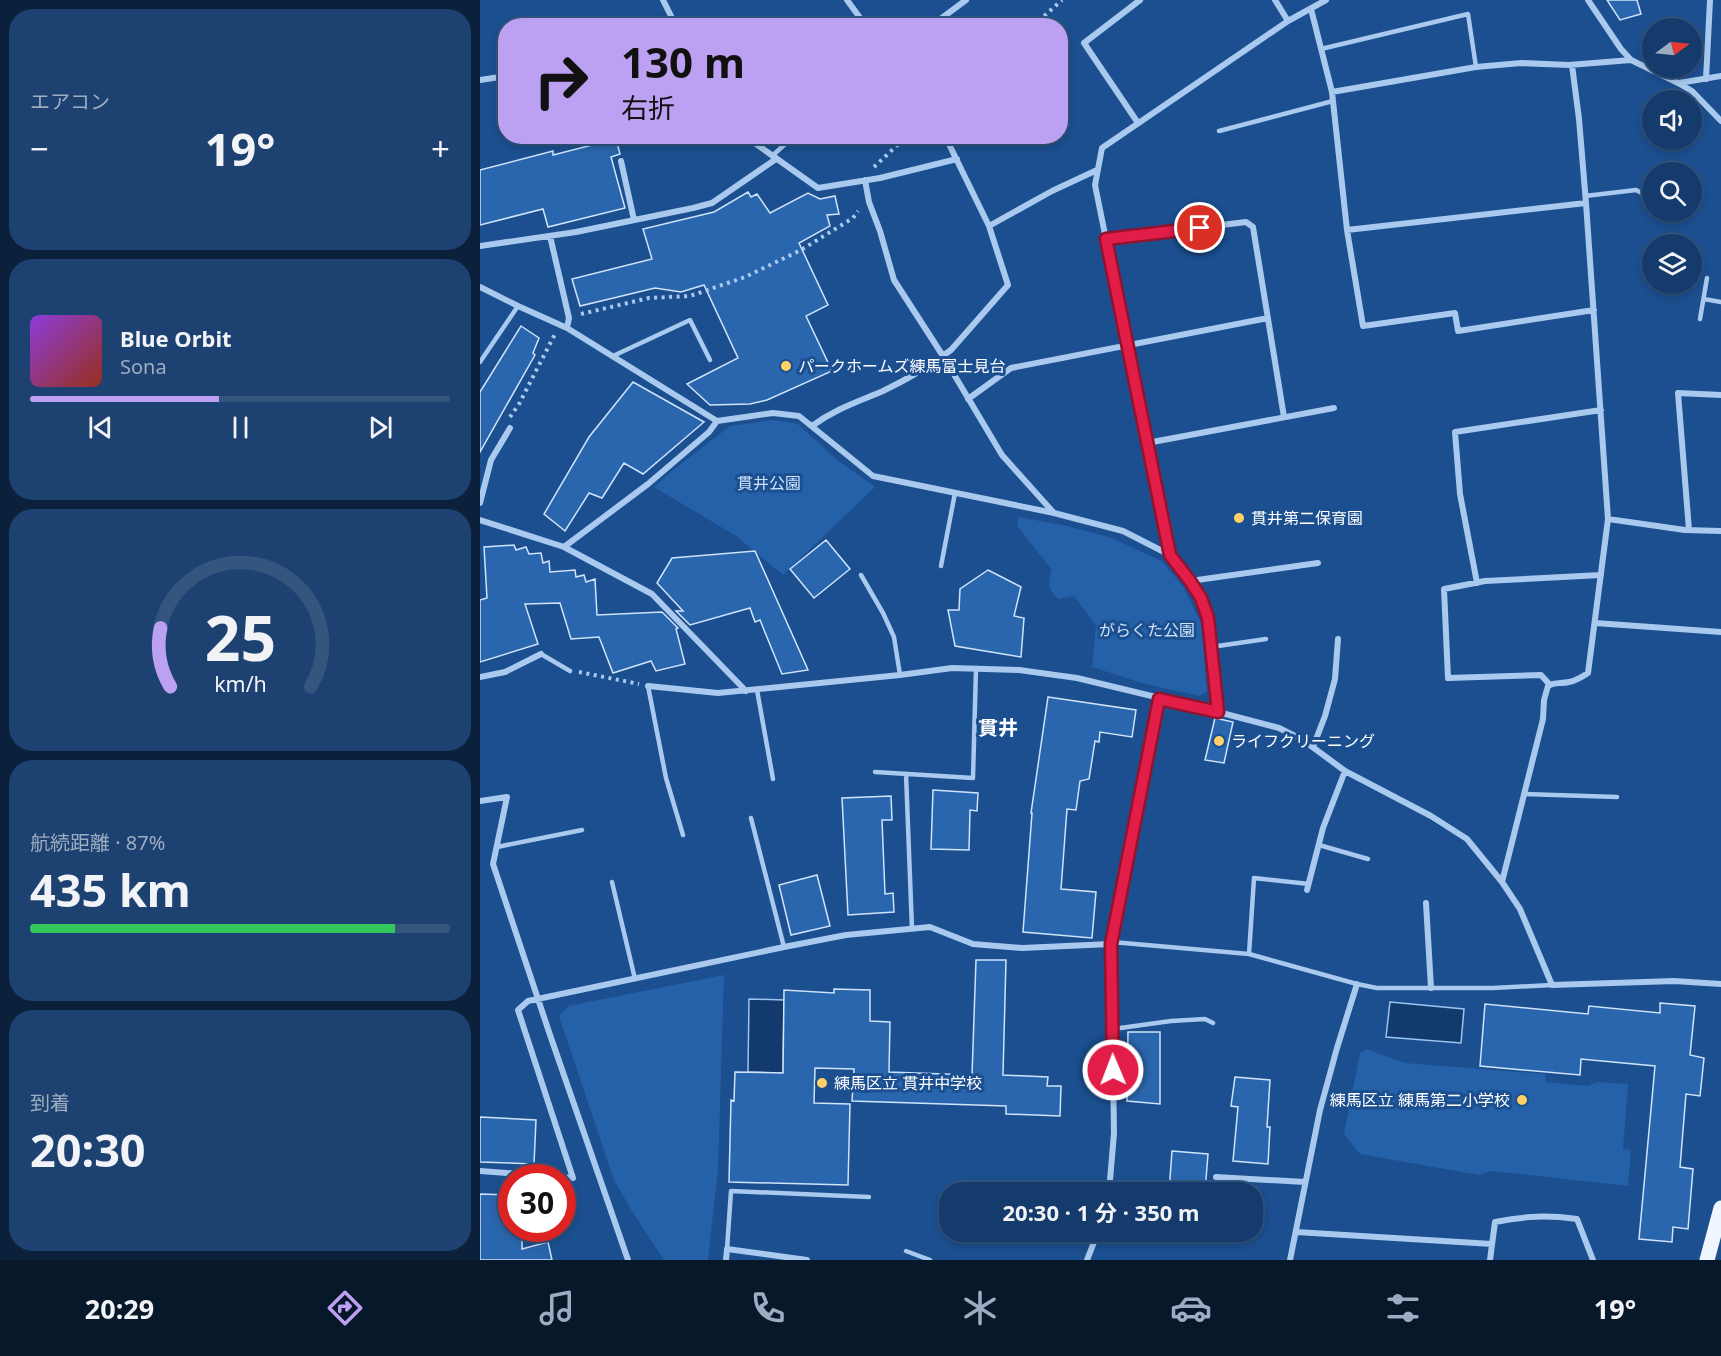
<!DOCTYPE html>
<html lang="ja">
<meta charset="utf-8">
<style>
body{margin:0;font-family:"Noto Sans","Noto Sans JP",sans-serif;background:#1d4271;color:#f1f3f6;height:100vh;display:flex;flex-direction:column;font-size:22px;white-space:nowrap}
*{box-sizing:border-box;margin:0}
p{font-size:20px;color:#9dadc1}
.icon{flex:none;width:33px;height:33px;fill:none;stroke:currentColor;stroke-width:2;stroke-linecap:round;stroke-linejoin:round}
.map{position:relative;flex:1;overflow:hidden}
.sheet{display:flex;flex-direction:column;gap:9px;padding:9px;background:#0b203b;width:480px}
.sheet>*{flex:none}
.guide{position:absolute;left:18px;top:18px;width:570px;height:126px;border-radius:24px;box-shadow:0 3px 9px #0003,0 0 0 2px #33557e;background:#bca0f2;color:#111;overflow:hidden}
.needle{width:39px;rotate:75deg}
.tools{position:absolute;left:1162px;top:18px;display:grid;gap:12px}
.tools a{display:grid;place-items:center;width:60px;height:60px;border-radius:50%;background:#143b6b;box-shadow:0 3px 9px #0003,0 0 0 2px #33557e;font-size:30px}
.speed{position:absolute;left:18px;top:1164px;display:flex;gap:12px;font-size:30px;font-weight:700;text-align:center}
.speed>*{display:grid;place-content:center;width:78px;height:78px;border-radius:50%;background:#143b6b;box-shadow:0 3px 9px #0003,0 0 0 2px #33557e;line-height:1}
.speed .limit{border:9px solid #d22;background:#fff;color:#111}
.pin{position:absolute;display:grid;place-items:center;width:51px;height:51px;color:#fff;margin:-26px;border:3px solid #fff;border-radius:50%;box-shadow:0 2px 6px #0007}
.me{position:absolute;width:66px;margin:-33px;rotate:359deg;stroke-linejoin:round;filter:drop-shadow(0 0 4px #0008)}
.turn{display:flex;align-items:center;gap:21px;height:126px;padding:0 24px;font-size:27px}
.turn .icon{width:78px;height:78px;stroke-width:2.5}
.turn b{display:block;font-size:42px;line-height:51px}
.big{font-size:45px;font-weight:700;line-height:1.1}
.sheet .card{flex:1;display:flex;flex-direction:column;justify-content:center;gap:9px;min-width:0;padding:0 21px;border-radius:24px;background:#1d4271}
.sheet .dial{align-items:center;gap:0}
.dial svg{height:156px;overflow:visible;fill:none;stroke:#33557e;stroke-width:7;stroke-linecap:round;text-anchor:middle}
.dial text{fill:#f1f3f6;stroke:none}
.song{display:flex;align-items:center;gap:18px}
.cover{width:72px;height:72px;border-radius:9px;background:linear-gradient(135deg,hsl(270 70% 55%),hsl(10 70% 35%))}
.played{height:6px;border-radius:3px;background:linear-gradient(90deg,#bca0f2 45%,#33557e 45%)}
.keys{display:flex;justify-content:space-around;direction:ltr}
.heat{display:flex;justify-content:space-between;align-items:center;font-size:33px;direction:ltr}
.charge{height:9px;border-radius:4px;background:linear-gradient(90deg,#34c759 87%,#33557e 0)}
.trip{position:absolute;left:459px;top:1182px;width:324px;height:60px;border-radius:24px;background:#143b6b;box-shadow:0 3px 9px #0003,0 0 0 2px #33557e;font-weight:700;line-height:60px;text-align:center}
.dock{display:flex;height:96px;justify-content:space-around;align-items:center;background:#08182b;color:#9dadc1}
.dock .icon{width:42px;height:42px}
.dock .on{color:#bca0f2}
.dock b{font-size:27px;color:#f1f3f6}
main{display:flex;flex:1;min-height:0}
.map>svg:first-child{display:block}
</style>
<main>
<section class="sheet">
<div class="card"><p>エアコン</p>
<div class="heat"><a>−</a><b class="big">19°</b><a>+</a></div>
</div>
<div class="card">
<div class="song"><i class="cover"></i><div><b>Blue Orbit</b><p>Sona</p></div></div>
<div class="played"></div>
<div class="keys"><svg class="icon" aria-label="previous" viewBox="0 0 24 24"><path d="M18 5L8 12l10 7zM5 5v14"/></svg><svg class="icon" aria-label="pause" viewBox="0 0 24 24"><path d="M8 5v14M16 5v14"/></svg><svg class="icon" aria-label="next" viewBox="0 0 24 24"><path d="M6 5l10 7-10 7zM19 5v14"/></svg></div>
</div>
<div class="card dial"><svg viewBox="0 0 100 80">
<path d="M14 69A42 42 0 1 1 86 69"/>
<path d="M14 69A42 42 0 0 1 9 39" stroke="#bca0f2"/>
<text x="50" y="56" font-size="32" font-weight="700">25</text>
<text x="50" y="72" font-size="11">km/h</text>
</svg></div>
<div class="card"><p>航続距離 · 87%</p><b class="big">435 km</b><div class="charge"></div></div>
<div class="card"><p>到着</p><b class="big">20:30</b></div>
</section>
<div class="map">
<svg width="1241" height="1260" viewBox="0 0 1241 1260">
<rect width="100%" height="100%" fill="#1b4f8f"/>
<path fill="#2461a8" d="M293,420l25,4 38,35 39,28 -92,88 -47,-39 -82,-49 18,-16 58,-45z
M539,517l48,9 42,11 53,24 22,27 17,35 6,68 -7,5 -55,-12 -53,-17 4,-41 -22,-30 -15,3c-11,-8 -12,-16 -7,-29l-35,-44z
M244,975l-6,195 -10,90h-44l-31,-47 -19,-33 -55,-164 9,-10z
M886,1049l39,14 140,11 1,8 42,4 8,-4 32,2 -5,65 8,1 -3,36 -136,-15 -13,4 -119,-21 -16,-20 16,-81z"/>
<path fill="#123a6d" stroke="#9cc4f0" stroke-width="1.5" d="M269,999l35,1 -1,73 -35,-1z
M910,1002l74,7 -3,34 -75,-6z"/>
<path fill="#2a66ad" stroke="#cfe3fa" stroke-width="1.5" d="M1127,0h30l4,14 -21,6z
M136,139l4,15 -9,3 14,51 -77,19 -5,-18 -63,16v-55l73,-19v4z
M268,192l3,5 6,-3 13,19 38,-20 12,6 15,-3 4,18 -12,1 3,11 -31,17 29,62 -22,11 26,55 -65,29 -17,4 -40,1 -23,-21 51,-26 -34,-73 -23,7 -26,-4 -75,18 -8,-27 80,-20 -9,-30 71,-17z
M41,326l18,12 -6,15 2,2 -55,97v-60z
M153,382l71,40 -61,52 -19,-11 -22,35 -13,-5 -24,38 -21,-17 45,-77z
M346,540l24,29 -36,29 -24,-29z
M34,545l2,5 10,-3 3,7 12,-1 2,10 6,-2 1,11 25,-2 1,7 8,-2 2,7 9,-3 2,36 65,-3 16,16 -2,1 9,35 -29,7 -5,-10 -38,12 -14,-36 -28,2 -11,-36 -35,1 13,40 -58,18v-62l7,-2 -3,-51z
M275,551l53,119 -26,4 -22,-54 -5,2 -5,-14 -60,17 -14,-14h7l-26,-28 15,-25z
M508,570l33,17 -7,29 10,2 -3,39 -66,-11 -7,-36h11l1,-21z
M568,697l88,13 -4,27 -32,-5 -1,10 -4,-1 -6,38 -9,2 -4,29 -9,-1 -6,80 35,3 -4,46 -69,-6 9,-119h-1z
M735,718l18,4 -9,41 -19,-3z
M453,790l45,3 -1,18 -7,-1 -1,40 -38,-1z
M411,796l1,24h-10l3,74 8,-1 1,19 -46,3 -6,-117z
M337,875l13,51 -39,9 -12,-50z
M496,960h30l-3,115 45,2 -1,9h14l-1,30 -54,-2v-8l-154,-5 2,-32 -39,-1 -1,35 36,1 -2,81 -119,-3 2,-82 3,1 1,-29 48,1 1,-83 50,3v-4l36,1v31l20,1 -1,50 83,3z
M1180,1003l35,3 -5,49 14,3 -4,38 -14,-2 -6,73 13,2 -5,60 -15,-2 -1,15 -33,-3 16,-173 -74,-7 -1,16 -100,-9 5,-62 103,10 1,-8 71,7z
M648,1032h32v72l-33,-3z
M755,1077l35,3 -3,47h3l-2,37 -35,-3 5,-54 -7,-1z
M0,1117l56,3 -2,44 -54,-2z
M692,1151l36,3 -3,38h-36z
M0,1194l32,1v33h10v21l26,-7 4,18h-72z"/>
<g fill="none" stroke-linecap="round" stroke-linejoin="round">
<path stroke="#a9c9ee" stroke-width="4" stroke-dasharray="3 4.5" stroke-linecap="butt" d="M553,26l29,-26
M394,167l33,-31
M101,314l68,-16 41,-2 55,-19 56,-27 52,-32 5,-7
M30,417l9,-13 36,-70
M99,672l60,12"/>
<path stroke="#a9c9ee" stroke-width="4.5" d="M841,49l147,-35 8,53
M739,131l114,-30
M468,143l8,-7
M292,156l22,-20
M1105,196l51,-6 17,9
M1199,212l10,4
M1224,299l17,3
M1220,319l7,-41
M133,356l77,-36 20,40
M0,362l38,-56
M461,566l14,-73
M381,575l22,38 11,24 6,38
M731,647l55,-8
M61,654l29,17
M168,686l18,92 17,57
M277,690l16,89
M395,772l98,6 3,-110
M426,774l6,155
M1044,794l93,3
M271,818l33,129
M839,845l49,14
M17,847l85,-17
M132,882l23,97
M632,942l137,12 108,30 20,4h116l59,-3
M769,954l5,-76 55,6
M633,1029l58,-8 34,-2 8,4
M630,1189l10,3
M247,1249l4,-58 138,6
M426,1251l24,9"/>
<path stroke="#a9c9ee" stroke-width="6" d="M183,0l13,26
M367,0l19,26
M795,0l13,21
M1108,0l33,49 10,11 47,23 14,8 29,30
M831,9l21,83 15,138 16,96 92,-13 3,18 136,-21
M451,26l35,-26
M1226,79l4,-79
M0,80l26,-4
M1199,83l42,-7
M852,92l144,-25 45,-4 48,2 62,-5
M658,123l-54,-80 56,-43
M263,136l6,3 69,49 62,-10 77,-19
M141,161l13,59
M385,180l4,22 11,29 14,49 49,76 59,99 51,57
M509,226l63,-35 45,-21
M867,230l239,-27
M70,236l19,82 -2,10
M626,239l140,-17 7,5 31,190
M0,246l96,-14 117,-24 19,-5 64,-44
M0,287l38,19 49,22 150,93
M488,399l43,-31 257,-50
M332,426c23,-17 45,-24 71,-35 23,-11 47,-25 68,-41l57,-65 -19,-59 -44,-90
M667,443l187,-35
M0,503l11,-43 19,-32
M1128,519l77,11 36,1
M0,520l84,27 88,47 94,97
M1209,530l-11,-137 43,2
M84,547l84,-63 61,-52 8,-11 56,-8 26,3 74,60 181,37 69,18 47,24 20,26 11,17 7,20 10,94
M690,555l-75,-370 7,-37 186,-127 38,-21
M710,581l128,-18
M997,583l-17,-89 -5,-62 146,-22
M1115,623l126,9
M0,677l25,-5 36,-18
M1070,685l-9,-10 -93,3 -4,-89 41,-8 116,-6
M168,686l70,7 182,-18 52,-7 67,2 58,8 141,34 61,16 24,12 42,31 86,45 36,23 35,43 18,27 32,76 122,-4 47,3
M833,747l12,-31 10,-37 3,-40
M0,801l27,-4 -14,67 56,168 79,228
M1022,882l41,-163 1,-19 4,-14c7,-4 13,-2 21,-4 7,-1 13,-5 19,-9l20,-154 -22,-316 -7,-84 -7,-54
M827,890l16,-62 22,-57
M946,903l5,85
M0,1171l93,7 -55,-168 10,-9 256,-54 62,-12 84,-8 43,17 49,4 89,-4
M736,1177l89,5
M629,1192l5,-59 -3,-189 48,-245
M816,1232l196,12
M246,1260l1,-11 80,11
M607,1260l11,-28
M810,1260l30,-150 17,-62 20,-64
M1010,1260l5,-38c30,-6 52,-7 82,-3l16,41"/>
<path stroke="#f0f6ff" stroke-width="15" d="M1227,1260l14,-52"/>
</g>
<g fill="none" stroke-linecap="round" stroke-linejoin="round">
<defs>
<path id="route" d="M633,1070l-2,-126 48,-245 59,13 -10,-94 -7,-20 -11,-17 -20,-26 -64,-316 94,-11"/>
</defs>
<use href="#route" stroke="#92132f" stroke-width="15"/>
<use href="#route" stroke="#e11d48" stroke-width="10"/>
</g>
<g fill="#ffd166" stroke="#1b4f8f" stroke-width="2">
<circle cx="306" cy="366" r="6"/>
<circle cx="759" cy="518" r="6"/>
<circle cx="739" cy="741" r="6"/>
<circle cx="342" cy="1083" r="6"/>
<circle cx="1042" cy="1100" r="6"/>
</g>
<g text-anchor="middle" stroke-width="6" stroke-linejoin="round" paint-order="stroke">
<g font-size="16" fill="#fff" stroke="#1b4f8f" text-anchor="start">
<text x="318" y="372">パークホームズ練馬富士見台</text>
<text x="771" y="524">貫井第二保育園</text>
<text x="751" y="747">ライフクリーニング</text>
<text x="354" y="1089">練馬区立 貫井中学校</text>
<text x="1030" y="1106" text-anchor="end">練馬区立 練馬第二小学校</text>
</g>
<g font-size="16" fill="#cfe3fa" stroke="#1b4f8f">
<text x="289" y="489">貫井公園</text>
<text x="667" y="636">がらくた公園</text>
</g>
<g font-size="20" font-weight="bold" fill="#fff" stroke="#1b4f8f">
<text x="518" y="735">貫井</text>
</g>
</g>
</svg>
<div class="tools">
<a><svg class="needle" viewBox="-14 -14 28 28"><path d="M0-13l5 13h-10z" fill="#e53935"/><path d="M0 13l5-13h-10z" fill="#9dadc1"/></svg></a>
<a><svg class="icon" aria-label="sound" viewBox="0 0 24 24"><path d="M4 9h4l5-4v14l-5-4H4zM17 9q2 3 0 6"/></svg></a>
<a><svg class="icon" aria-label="search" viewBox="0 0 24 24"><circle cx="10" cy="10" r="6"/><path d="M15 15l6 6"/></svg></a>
<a><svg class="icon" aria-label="layers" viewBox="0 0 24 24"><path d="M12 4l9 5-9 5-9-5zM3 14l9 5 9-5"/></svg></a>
</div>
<div class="speed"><div class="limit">30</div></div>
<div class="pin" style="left:720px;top:228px;background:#d93025"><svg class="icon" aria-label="arrive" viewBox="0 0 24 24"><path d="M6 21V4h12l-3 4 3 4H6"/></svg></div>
<svg class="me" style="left:633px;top:1070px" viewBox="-20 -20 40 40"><circle r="17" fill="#e11d48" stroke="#fff" stroke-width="3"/><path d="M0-11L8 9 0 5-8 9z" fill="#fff"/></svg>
<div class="trip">20:30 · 1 分 · 350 m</div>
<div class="guide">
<div class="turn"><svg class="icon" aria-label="right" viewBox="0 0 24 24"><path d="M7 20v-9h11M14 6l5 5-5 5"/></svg><div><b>130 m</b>右折</div></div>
</div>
</div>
</main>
<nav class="dock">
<b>20:29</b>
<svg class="icon on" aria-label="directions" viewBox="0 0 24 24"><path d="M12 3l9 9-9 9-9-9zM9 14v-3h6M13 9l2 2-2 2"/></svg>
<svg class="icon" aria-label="music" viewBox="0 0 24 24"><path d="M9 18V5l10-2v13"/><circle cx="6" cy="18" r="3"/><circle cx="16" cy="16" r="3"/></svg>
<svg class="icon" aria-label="phone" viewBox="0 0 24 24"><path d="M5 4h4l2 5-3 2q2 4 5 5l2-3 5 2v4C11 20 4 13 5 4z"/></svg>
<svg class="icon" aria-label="climate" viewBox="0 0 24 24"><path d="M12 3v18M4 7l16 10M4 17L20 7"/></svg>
<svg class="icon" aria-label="car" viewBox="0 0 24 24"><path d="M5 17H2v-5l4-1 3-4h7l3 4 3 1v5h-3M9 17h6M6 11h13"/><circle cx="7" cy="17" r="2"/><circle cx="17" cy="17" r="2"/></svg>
<svg class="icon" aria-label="filters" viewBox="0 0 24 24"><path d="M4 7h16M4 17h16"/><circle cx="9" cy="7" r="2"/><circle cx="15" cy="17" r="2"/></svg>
<b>19°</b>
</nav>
